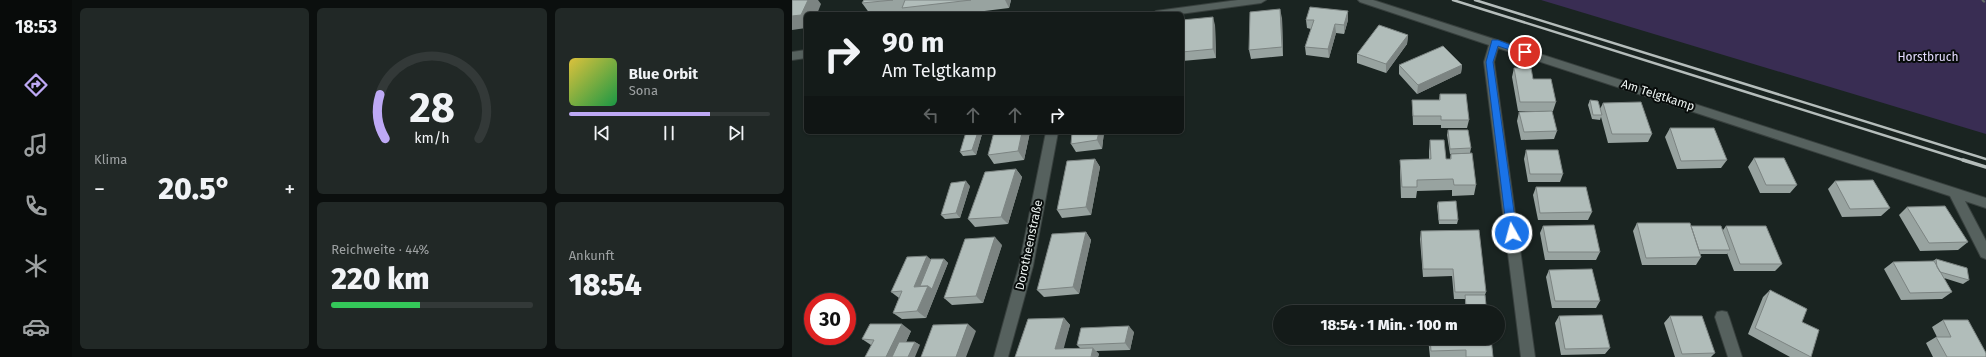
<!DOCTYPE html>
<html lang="de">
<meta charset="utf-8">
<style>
body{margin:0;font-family:"Fira Sans",sans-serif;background:#212826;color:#f1f3f6;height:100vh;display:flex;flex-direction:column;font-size:15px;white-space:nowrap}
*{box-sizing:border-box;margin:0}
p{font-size:13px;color:#9da1a2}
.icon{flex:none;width:22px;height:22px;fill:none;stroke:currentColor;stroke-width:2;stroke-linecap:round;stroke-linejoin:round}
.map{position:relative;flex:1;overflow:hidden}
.sheet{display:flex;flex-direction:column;gap:8px;padding:8px;background:#0b0f0e;width:720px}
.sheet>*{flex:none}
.guide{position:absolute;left:12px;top:12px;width:380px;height:122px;border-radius:6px;box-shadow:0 1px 3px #0004,0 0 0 1px #333938;background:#141b19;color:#f1f3f6;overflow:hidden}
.speed{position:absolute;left:12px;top:293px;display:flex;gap:8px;font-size:20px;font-weight:700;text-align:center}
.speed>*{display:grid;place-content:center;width:52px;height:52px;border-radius:50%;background:#141b19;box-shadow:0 1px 3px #0004,0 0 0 1px #333938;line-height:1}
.speed .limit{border:6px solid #d22;background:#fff;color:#111}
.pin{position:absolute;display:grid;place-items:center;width:34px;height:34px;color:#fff;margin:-17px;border:2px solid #fff;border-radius:50%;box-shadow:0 1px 4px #0007}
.me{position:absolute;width:44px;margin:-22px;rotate:353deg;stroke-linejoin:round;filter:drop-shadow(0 0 3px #0008)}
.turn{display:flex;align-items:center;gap:14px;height:84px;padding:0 12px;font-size:18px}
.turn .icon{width:52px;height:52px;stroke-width:2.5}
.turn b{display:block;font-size:28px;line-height:34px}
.lanes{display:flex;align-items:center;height:38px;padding:0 12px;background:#0003;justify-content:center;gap:20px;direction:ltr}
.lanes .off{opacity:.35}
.big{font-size:30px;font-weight:800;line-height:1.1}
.sheet .card{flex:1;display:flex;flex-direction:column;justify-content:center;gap:6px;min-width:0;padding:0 14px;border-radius:6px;background:#212826}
.sheet .dial{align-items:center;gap:0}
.dial svg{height:104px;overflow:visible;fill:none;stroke:#333938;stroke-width:7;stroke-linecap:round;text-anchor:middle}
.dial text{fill:#f1f3f6;stroke:none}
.song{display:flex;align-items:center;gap:12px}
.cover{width:48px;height:48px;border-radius:6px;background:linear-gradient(135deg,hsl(50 70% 55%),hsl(140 70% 35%))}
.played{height:4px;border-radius:2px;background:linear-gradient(90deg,#bea9f5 70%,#333938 70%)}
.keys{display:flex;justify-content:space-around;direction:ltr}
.heat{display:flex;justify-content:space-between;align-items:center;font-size:22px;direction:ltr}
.charge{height:6px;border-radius:3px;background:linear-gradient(90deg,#34c759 44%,#333938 0)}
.sheet .tiles{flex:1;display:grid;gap:8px;grid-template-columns:repeat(3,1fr)}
.card:first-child{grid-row:span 2}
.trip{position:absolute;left:481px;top:305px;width:232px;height:40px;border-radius:20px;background:#141b19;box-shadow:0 1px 3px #0004,0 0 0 1px #333938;font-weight:800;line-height:40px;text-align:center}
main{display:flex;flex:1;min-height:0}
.dock{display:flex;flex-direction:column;width:72px;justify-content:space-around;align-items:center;background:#080b0a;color:#9da1a2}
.dock .icon{width:28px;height:28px}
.dock .selected{color:#bea9f5}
.dock b{font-size:18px;color:#f1f3f6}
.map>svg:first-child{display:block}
</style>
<main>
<nav class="dock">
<b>18:53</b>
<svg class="icon selected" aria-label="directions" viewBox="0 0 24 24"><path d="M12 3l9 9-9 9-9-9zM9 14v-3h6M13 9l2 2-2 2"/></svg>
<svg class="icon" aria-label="music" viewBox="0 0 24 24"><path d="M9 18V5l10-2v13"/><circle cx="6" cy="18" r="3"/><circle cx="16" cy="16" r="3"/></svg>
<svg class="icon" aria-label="phone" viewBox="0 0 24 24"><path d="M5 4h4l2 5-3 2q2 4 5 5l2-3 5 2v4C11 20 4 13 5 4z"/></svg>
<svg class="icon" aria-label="climate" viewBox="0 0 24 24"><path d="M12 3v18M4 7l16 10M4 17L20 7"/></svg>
<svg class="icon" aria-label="car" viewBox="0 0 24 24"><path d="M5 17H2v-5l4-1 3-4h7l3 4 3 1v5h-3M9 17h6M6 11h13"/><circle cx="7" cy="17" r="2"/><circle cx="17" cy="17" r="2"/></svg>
</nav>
<section class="sheet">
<div class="tiles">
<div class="card"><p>Klima</p>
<div class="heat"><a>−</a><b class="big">20.5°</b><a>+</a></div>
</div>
<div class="card dial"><svg viewBox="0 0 100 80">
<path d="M14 69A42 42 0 1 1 86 69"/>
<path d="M14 69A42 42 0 0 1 10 35" stroke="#bea9f5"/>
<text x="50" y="56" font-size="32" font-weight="700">28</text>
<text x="50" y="72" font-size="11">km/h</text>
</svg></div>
<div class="card">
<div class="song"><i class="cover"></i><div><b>Blue Orbit</b><p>Sona</p></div></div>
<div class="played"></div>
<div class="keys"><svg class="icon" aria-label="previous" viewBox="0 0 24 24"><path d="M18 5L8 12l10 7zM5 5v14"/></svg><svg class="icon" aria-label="pause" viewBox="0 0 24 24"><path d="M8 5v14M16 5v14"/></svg><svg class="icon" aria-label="next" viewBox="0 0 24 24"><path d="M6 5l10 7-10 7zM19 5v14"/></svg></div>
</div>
<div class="card"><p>Reichweite · 44%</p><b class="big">220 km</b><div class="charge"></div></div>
<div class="card"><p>Ankunft</p><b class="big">18:54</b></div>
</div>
</section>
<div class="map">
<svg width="1194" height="357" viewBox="0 0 1194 357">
<rect width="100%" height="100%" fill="#1a2421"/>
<path fill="#392d53" d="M749,0h445v134z"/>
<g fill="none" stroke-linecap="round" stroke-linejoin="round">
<defs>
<path id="street" d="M446,0h28l-5,3 -81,11h-29l5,-3z
M566,0h15l613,198v10l-21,-7 21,40v18l-5,-2 -31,-61 -452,-148 -4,14 41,295h-14l-37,-295 5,-17 -129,-43z
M14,50v8l-14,2v-8z
M254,132h12l-25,134 -25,91h-14l25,-91z
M930,311l5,1 2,5 13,40h-14l-13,-40 2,-5z"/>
</defs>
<use href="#street" stroke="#38403e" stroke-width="2"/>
<path stroke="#616a67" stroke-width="2" stroke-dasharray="3.5 2" stroke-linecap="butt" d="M1190,0l4,3"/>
<use href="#street" fill="#56615e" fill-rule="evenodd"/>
<path stroke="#b5bdbb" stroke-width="2.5" d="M661,0l513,161
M683,0l511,159"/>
<path stroke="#b5bdbb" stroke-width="3.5" d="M1171,160l23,7"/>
</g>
<path fill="#98a3a0" d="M72,0h147l-2,8 -49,6h-54l-2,-2 -21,2h-13l-8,-11z
M556,11v9l-4,14 -8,-1 -7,25 -23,-3 -1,-8 6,-18 -4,-1 -1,-8z
M490,18l1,38 -32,3 -2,-9z
M390,20l33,5 1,33 -34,3z
M616,35l-1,9 -21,29 -29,-10v-9z
M607,65h63l-1,8 -44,21 -18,-20z
M722,68l19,11 23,23 -3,9h-35l-6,-34z
M648,94l29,26 -2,8h-26v-3h-28l-1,-25h27z
M798,100l10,9 3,-6 49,31 -4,8 -40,1 -7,-26 -1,3 -8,-1 -4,-14z
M727,112l38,19 -3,8 -33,1 -4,-19z
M878,128l57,32 -6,8 -44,1 -12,-32z
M656,130l23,18 -1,5 -20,1 -3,-19z
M238,132l-6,28 -30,4 -6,-9z
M312,132l-2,17 -26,3 -5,-8z
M190,134l-6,21 -13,1 -3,-4z
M638,140l16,19h4l1,-5 25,31 -2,10 -22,1v-6l-35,1 -1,7h-15l-1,-27v-11l29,-1v-8z
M734,150l37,24 -3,8h-32l-4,-23z
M962,158l43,27 -7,8h-30l-12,-26z
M303,159l5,8 -9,48 -29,3 -5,-8z
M224,169l6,8 -14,47 -33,3 -7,-8z
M1043,181l55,27 -9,8 -39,1 -14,-28z
M178,186l-10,32 -15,1 -4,-4z
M744,187l56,25 -4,8h-50l-5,-25z
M646,202l20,18 -1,4h-18l-2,-18z
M1115,207l61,35 -10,8 -38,1 -21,-36z
M845,223l54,3 32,4 3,-4 56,38 -7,7h-41l-7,-18v1h-27l1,3 -5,8h-54l-9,-34z
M751,226l57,26 -4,8h-51l-5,-27z
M629,231l65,61 -1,3 1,10 -1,4h-19l-1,-10h-11l-2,-23 -29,1 -3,-38z
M294,232l5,8 -12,54 -35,3 -7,-7z
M210,245l-19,58 -31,2 -8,-7z
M152,259l4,4 -22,55 -24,1 -9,-6 6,-15 -8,-6 40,-32z
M1144,259l33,21 -6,4 -19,-6 8,14 -10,7 -41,1 -17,-31 9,-7 40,-1z
M757,270l51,31 -4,7h-44l-6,-31z
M978,290l32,32 9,35h-21l-42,-23 15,-37z
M767,316l51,32 -5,6 -44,1 -6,-32z
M878,316l45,37 -4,4h-36l-11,-34z
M272,318l6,7 -7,23h17l-3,-3 57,-13 -4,18 -34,1 3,3 -1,3h-83z
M1151,320l43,37h-53l-7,-14 10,-6h1l-5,-10z
M119,331l-5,11h9l5,3h-49l-9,-6z
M636,338h63l2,19h-63z"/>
<path fill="#7c8482" d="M16,0h10l3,4 -4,10h-11v14l-14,2v-14z
M213,0h6l-2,8z
M488,9l2,9 1,38 -1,-9z
M556,11v9l-4,14v-9z
M421,17l2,8 1,33 -3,-9z
M543,24l1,9 -7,25 -1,-9z
M616,35l-1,9 -21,29v-9z
M670,65l-1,8 -44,21 1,-9z
M186,132h2l2,2 -6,21 -4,-5z
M230,132h8l-6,28 -6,-9z
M307,132h5l-2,17 -5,-9z
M303,159l5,8 -9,48 -5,-8z
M224,169l6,8 -14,47 -7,-7z
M174,181l4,5 -10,32 -4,-5z
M294,232l5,8 -12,54 -6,-7z
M203,237l7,8 -19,58 -7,-7z
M135,256l8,7 -11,27 -10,-3z
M152,259l4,4 -22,55 -9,-7 11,-25z
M272,318l6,7 -8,30 -7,-6z
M110,324l9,7 -12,26h-13z
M176,324l8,7 -10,26h-10z
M337,326l5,6 -4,18 -5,-7z
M123,342l5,3 -5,12h-7z
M301,348l6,6 -1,3h-7z"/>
<path fill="#b1bdba" stroke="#7c8482" d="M0,0h16l-7,15 -9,1z
M72,0h29l-31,3z
M113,0h66l-69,8z
M518,7l38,4 -4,14 -9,-1 -7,25 -23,-2 9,-27h-8z
M488,9l2,38 -33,3 1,-38z
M60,13l-1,1h-9z
M421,17v32l-31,3v-32z
M587,25l29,10 -22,29 -29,-10z
M651,46l19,19 -44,20 -19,-20z
M722,68h17l2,11h18l5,23h-36z
M648,94h26l3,26h-28v-4h-28l-1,-16h28z
M798,100l8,1 4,14h-9z
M849,102l11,32h-40l-9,-31z
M760,111l5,20 -33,1 -5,-20z
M878,128h44l13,32 -46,1z
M656,130h20l3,18 -21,1z
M174,132h12l-6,18 -12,2z
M202,132h28l-4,19 -30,4z
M280,132h27l-2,8 -26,4z
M638,140h14l2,19h5v-5l21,-1 4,32h-22l-1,-6 -36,1v7h-15l-2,-27 31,-1z
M734,150h32l5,24h-33z
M962,158h30l13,27h-31z
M303,159l-9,48 -29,3 10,-49z
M224,169l-15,48 -33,2 17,-47z
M1081,180l17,28 -40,1 -15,-28z
M174,181l-10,32 -15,2 10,-32z
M744,187h50l6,25 -52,1z
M664,201l2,19h-19l-1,-18z
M1153,206l23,36 -39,1 -22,-36z
M845,223h53l11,34 -55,1z
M802,225l6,27h-52l-5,-26z
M899,226h30l9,24h-31z
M934,226h40l16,38h-42z
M687,230l7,62h-31l-2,-23h-30l-2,-38z
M294,232l-13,55 -36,3 15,-56z
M203,237l-19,59 -32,2 21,-59z
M135,256l-13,31 14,-1 -11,25 -24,2 9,-22 -11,1 16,-35z
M139,259h13l-12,30 -4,-3h-8z
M1144,259l31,9 2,12 -29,-8 -3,-5z
M1142,261l18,31 -42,1 -17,-31z
M800,269l8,32h-45l-6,-31z
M978,290l37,19 -5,13 17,8 -8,27 -56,-29z
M673,295h20l1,10 -20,1z
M810,315l8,33 -45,1 -6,-33z
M878,316h32l13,37 -33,1z
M272,318l-9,31 38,-1 -2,9h-76l13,-38z
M1151,320h25l18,33v4h-39l-11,-20h15z
M78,324h32l-16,33h-21l9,-17 -12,-1z
M176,324l-12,33h-35l12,-32z
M337,326l-4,17 -48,2 4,-17z
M638,338h61l2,19h-27v-7l-35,1z
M107,342h16l-7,15h-16z"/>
<path fill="#1a73e8" stroke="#114b97" d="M700,40h6l31,12 -4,3 -27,-9 -5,16 24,171 -5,4 -5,-4 -21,-171z"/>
<g text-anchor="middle" stroke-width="4" stroke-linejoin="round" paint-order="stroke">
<g font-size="12" fill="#e4dbfe" stroke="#080c0b">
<text x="1136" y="61">Horstbruch</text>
</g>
<g font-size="12" fill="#ecf3f1" stroke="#080c0b">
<text transform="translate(866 95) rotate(18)" y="4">Am Telgtkamp</text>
<text transform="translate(237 245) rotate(-78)" y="4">Dorotheenstraße</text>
</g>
</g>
</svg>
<div class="speed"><div class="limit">30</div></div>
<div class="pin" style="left:733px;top:52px;background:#d93025"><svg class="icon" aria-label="arrive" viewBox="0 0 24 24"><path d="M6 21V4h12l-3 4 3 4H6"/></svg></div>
<svg class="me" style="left:720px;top:233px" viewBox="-20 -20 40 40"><circle r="17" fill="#1a73e8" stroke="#fff" stroke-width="3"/><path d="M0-11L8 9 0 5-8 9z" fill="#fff"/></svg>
<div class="trip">18:54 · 1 Min. · 100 m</div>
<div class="guide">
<div class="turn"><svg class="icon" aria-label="right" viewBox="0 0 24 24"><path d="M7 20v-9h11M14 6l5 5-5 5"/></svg><div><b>90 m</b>Am Telgtkamp</div></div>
<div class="lanes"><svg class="icon off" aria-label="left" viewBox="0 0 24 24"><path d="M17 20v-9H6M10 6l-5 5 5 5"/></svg><svg class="icon off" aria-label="ahead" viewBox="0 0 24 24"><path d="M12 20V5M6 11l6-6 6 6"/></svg><svg class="icon off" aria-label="ahead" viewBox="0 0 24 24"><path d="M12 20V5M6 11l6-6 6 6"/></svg><svg class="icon" aria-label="right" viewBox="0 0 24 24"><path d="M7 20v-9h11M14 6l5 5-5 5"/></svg></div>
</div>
</div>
</main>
